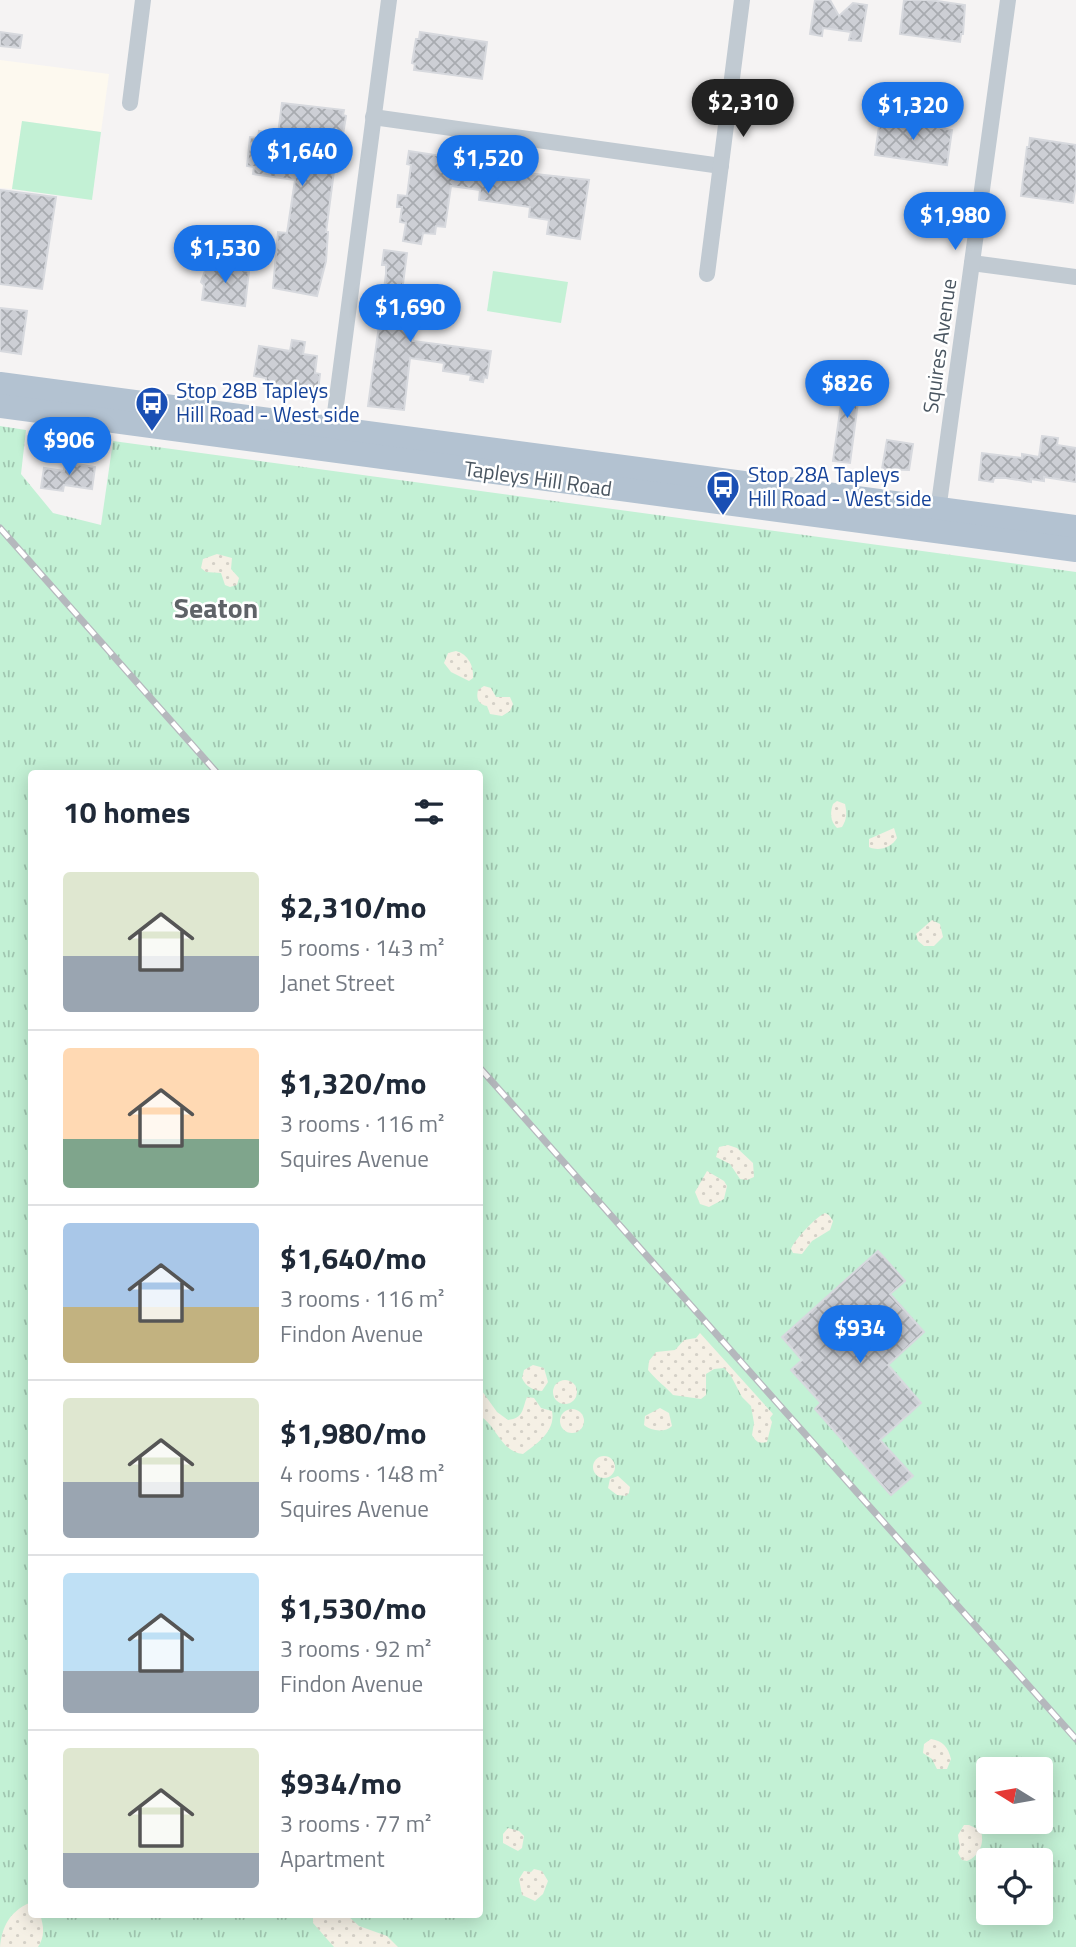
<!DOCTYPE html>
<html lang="en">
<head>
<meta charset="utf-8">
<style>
	:root { --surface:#fff; --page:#f2f2f3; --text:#1f2937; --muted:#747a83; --line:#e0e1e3; --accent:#1a73e8 }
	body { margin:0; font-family:"Titillium Web",sans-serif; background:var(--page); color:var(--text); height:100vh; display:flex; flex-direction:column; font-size:26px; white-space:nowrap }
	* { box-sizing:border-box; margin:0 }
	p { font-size:23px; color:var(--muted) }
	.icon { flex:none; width:38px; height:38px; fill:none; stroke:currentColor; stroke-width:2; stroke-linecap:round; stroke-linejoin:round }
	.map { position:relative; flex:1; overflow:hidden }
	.panel { position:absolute; left:28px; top:770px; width:455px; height:1148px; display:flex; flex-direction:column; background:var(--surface); border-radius:7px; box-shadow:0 4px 18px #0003 }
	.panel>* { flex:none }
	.needle { width:46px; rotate:281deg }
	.controls { position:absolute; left:976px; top:1757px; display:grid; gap:14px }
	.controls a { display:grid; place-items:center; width:77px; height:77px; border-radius:7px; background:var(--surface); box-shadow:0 4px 18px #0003; font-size:35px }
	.price { position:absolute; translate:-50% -60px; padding:0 16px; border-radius:24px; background:var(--accent); color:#fff; font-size:23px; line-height:46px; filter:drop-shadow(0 2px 4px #0008) }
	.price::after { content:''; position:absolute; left:50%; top:42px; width:21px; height:16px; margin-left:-10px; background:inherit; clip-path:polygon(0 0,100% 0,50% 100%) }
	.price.active { background:#222; color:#fff }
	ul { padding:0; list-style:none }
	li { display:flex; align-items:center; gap:21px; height:175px; padding:0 35px }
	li+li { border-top:2px solid var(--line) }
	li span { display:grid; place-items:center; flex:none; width:196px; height:140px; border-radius:7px; color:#555 }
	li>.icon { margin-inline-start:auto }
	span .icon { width:84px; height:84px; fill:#fffc; stroke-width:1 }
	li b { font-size:30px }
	h2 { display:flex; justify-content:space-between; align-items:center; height:84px; padding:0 35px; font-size:30px }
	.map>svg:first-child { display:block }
	.commercial { fill:#fdf9ef }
	.grass { fill:url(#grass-tufts); fill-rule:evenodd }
	.sand { fill:url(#sand-dots) }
	.pitch { fill:#c3f1d5 }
	.building { fill:url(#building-cross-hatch); stroke:#d7d9de; stroke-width:2 }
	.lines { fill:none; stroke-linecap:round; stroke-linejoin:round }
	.minor { stroke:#c1cad2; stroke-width:16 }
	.primary { stroke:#b3c2d1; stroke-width:24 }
	.rail-casing { stroke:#b5b8bd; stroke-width:7 }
	.rail { stroke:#fff; stroke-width:4.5; stroke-dasharray:13; stroke-linecap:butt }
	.labels { text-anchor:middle; stroke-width:5; stroke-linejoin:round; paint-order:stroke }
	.street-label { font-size:21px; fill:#4a5661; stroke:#fff }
	.transit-label { font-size:21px; fill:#164399; stroke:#fff; text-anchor:start }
	.district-label { font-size:28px; font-weight:bold; fill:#5f6368; stroke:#fff }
</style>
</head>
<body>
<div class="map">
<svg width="1076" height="1947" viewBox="0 0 1076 1947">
	<defs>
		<pattern id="grass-tufts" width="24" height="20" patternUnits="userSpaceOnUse" patternTransform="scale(1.75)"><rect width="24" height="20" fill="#c3f1d5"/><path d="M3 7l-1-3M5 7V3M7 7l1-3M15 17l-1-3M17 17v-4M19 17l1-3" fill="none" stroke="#a0c6b0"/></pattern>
		<pattern id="sand-dots" width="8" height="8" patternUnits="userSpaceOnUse" patternTransform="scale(1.75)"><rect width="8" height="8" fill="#f5f0e5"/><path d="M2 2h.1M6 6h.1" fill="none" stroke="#d4d0c7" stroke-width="1.8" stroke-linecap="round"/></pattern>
		<pattern id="building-cross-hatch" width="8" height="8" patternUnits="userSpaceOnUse" patternTransform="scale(1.75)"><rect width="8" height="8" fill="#cdcfd5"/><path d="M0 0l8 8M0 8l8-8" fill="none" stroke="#a8abb0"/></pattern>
	</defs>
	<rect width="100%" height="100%" fill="#f5f3f3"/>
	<!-- commercial -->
	<polygon class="commercial" points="0,60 109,74 101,132 22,121 12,189 0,188"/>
	<!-- grass -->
	<path class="grass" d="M0,426L26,430L21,474L53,513L101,525L113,441L1076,572V1947H0ZM32,774H480V1914H32ZM989,1769H1041V1822H989ZM989,1860H1041V1913H989Z"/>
	<!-- sand -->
	<g class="sand">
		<polygon points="217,554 232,558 231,569 239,578 237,585 230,587 225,585 221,573 206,572 201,568 203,559"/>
		<path d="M456,651C468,654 474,666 473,678L469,681L451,672L444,663L448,653Z"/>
		<path d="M484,686L491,688L496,697H510L513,704L510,711L502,716L490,714L487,706C478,704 476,698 478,690Z"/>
		<path d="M837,801L845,804C847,813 847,819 842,827L837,828C830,821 830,812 833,804Z"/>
		<path d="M894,828L897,838C892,847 879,852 869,847V839Z"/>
		<polygon points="932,920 940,924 943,937 934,946 924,946 918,941 916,934"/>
		<polygon points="728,1145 737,1148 753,1163 754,1177 747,1180 740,1179 730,1164 716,1157 719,1147"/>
		<polygon points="707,1171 724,1181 727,1186 724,1199 709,1207 700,1204 695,1192"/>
		<path d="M825,1213L829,1215L833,1221L830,1230L812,1241L802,1254L793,1253L791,1249C794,1240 816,1217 825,1213Z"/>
		<path d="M700,1333L773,1414L770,1418L772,1422L767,1442C759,1444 756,1442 752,1435L754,1423L751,1406L742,1397L731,1376L724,1368L714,1369L706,1374V1395L701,1399L673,1395C665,1386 656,1380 648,1370L649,1361L656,1352L675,1350L684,1340L696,1338Z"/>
		<path d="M533,1365L544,1368L548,1382L542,1391C534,1391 525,1386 522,1378L524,1370Z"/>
		<circle cx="565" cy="1392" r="12"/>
		<path d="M482,1391L497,1412L508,1420C524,1418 522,1409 527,1397L534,1398L541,1408L552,1411C556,1431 537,1444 523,1454C500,1451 497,1426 480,1416V1392Z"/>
		<path d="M660,1408L669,1413L672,1426C665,1433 651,1431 644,1425L645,1416Z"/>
		<circle cx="572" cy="1421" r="12"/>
		<circle cx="604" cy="1467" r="11"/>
		<polygon points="618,1476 630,1487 629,1493 626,1496 617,1495 608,1488 610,1479"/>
		<path d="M931,1739C943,1741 948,1747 951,1759L947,1769H937L932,1759L923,1753L924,1744Z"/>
		<path d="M964,1825H969L980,1830C986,1841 979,1857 967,1861L962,1860L958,1853L960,1848L958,1835Z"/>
		<polygon points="508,1828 519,1831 524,1836 522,1848 518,1851 503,1843 503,1834"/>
		<polygon points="534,1869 542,1871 548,1881 543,1894 535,1901 522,1895 519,1879 524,1871 531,1872"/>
		<path d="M29,1903L31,1905L32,1914L40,1915C44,1926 45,1937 38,1947H0C2,1926 10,1912 29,1903Z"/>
		<polygon points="313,1915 347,1915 359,1926 387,1936 398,1947 334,1947 313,1923"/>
	</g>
	<!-- pitch -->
	<g class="pitch">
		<polygon points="22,121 101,132 92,200 12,189"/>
		<polygon points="493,271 568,282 561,323 487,311"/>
	</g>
	<!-- building -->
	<g class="building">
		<polygon points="815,0 830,0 839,16 853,3 867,5 861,41 849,40 851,32 823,28 822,36 810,34"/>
		<polygon points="904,0 930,0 965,5 963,34 961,34 960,42 900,34"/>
		<polygon points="0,32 22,35 20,48 0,46"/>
		<polygon points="420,32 487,42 482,79 414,70 415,64 412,63 416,39 419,39"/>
		<polygon points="282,103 344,110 343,115 346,116 337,172 334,171 326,232 328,232 326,261 317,296 273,288 278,232 287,233 295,180 253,174 254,167 247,166 250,137 258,138 259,131 278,134"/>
		<polygon points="885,118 952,130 947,165 875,155 880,119"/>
		<polygon points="1030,138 1076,145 1076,183 1073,203 1021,196 1027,147 1029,147"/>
		<polygon points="409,151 468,160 468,163 480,165 480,168 589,180 580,239 547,234 549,220 529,217 530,207 479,200 480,190 451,186 445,227 436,226 435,234 423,233 421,244 403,241 406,223 400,222 402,207 397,207 398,195 407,196 411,165 407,164"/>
		<polygon points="0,190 56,197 42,289 0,284"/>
		<polygon points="384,250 407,253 401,299 418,301 413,341 491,351 487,378 484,377 483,382 470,380 471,375 443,371 444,363 410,358 404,410 368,406 386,274 386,265 382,265"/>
		<polygon points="232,262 235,269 249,271 245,306 202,300 204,285 201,282 207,265 227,268"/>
		<polygon points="0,308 27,311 21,354 0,351"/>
		<polygon points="292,340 305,342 303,354 317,356 315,373 320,374 318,391 266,383 266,378 254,376 259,346 290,351"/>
		<polygon points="845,376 861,379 850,463 833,461"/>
		<polygon points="1042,436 1058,438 1057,445 1076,448 1076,482 1044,477 1044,481 1031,479 1031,482 1006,478 994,478 993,482 979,480 982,453 1022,458 1022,454 1039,457"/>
		<polygon points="887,440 913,444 909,470 882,469"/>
		<polygon points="65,462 95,467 92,489 64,485 63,491 41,488 44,468 64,471"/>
		<polygon points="878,1251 905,1281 890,1294 924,1332 888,1365 921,1403 880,1440 913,1476 891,1495 815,1409 821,1403 791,1370 802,1360 782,1337"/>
	</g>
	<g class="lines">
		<!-- minor -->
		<g class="minor">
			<polyline points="130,103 143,0"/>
			<polyline points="373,117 721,166"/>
			<polyline points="972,263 1076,277"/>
			<polyline points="707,274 742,0"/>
			<polyline points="333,428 389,0"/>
			<polyline points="937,518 1008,0"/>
		</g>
		<!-- primary -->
		<g class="primary">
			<polyline points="0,384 1076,527"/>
			<polyline points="0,406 1076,550"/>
		</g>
		<defs>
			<g id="rail">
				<polyline points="0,528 218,774"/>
				<polyline points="480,1068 1076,1739"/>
			</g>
		</defs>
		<!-- rail casing -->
		<use href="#rail" class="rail-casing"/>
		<!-- rail -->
		<use href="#rail" class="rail"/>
	</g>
	<!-- icons -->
	<defs>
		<symbol id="bus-pin" viewBox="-11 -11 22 30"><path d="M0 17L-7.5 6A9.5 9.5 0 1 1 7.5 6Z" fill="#1a4fb4" stroke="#fff"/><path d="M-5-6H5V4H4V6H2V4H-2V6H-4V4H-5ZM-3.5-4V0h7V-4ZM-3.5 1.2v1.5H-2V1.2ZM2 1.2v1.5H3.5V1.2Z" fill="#fff"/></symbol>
	</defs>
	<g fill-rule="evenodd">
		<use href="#bus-pin" x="133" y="384" width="38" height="52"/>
		<use href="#bus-pin" x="704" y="468" width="38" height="52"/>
	</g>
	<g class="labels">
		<!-- street labels -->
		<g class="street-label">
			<text transform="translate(940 346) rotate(-82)" y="7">Squires Avenue</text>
			<text transform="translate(538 479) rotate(8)" y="7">Tapleys Hill Road</text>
		</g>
		<!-- transit labels -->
		<g class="transit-label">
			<text x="176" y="398">Stop 28B Tapleys<tspan x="176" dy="24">Hill Road - West side</tspan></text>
			<text x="748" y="482">Stop 28A Tapleys<tspan x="748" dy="24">Hill Road - West side</tspan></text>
		</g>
		<!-- district labels -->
		<g class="district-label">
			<text x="216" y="618">Seaton</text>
		</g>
	</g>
</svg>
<div class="controls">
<a><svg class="needle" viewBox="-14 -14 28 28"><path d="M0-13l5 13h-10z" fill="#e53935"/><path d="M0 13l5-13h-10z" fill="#747a83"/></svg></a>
<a><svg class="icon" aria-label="locate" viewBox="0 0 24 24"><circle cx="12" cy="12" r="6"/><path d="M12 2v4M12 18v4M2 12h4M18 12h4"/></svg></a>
</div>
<b class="price active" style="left:743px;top:139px">$2,310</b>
<b class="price" style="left:913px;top:142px">$1,320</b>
<b class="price" style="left:302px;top:188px">$1,640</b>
<b class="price" style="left:488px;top:195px">$1,520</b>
<b class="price" style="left:955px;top:252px">$1,980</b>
<b class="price" style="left:225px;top:285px">$1,530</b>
<b class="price" style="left:410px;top:344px">$1,690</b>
<b class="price" style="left:847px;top:420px">$826</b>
<b class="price" style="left:69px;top:477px">$906</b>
<b class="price" style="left:860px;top:1365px">$934</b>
<section class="panel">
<h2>10 homes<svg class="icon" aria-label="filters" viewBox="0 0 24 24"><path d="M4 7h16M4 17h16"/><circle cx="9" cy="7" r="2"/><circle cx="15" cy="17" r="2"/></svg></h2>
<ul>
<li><span style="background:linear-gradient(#dfe7d0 60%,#9aa5b1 0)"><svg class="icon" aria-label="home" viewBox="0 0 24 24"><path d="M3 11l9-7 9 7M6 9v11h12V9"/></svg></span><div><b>$2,310/mo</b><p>5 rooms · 143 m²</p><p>Janet Street</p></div></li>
<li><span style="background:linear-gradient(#ffd9b3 65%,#7fa58c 0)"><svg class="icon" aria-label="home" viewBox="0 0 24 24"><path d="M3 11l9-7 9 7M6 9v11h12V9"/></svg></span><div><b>$1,320/mo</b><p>3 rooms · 116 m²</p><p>Squires Avenue</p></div></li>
<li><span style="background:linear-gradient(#a9c7e8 60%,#c2b280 0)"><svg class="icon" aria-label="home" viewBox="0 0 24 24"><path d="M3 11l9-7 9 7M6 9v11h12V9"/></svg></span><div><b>$1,640/mo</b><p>3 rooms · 116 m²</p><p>Findon Avenue</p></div></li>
<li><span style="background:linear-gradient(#dfe7d0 60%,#9aa5b1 0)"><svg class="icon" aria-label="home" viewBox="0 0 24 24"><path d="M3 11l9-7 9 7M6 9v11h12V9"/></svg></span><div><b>$1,980/mo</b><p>4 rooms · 148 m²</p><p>Squires Avenue</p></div></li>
<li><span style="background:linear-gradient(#bfe0f5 70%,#9aa5b1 0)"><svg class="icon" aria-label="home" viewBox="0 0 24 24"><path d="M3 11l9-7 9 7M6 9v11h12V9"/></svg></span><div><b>$1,530/mo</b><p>3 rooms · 92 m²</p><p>Findon Avenue</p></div></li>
<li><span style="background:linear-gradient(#dfe7d0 75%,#9aa5b1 0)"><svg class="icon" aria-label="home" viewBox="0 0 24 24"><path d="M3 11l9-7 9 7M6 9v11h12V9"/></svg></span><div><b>$934/mo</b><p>3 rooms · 77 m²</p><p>Apartment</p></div></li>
</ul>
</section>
</div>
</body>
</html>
